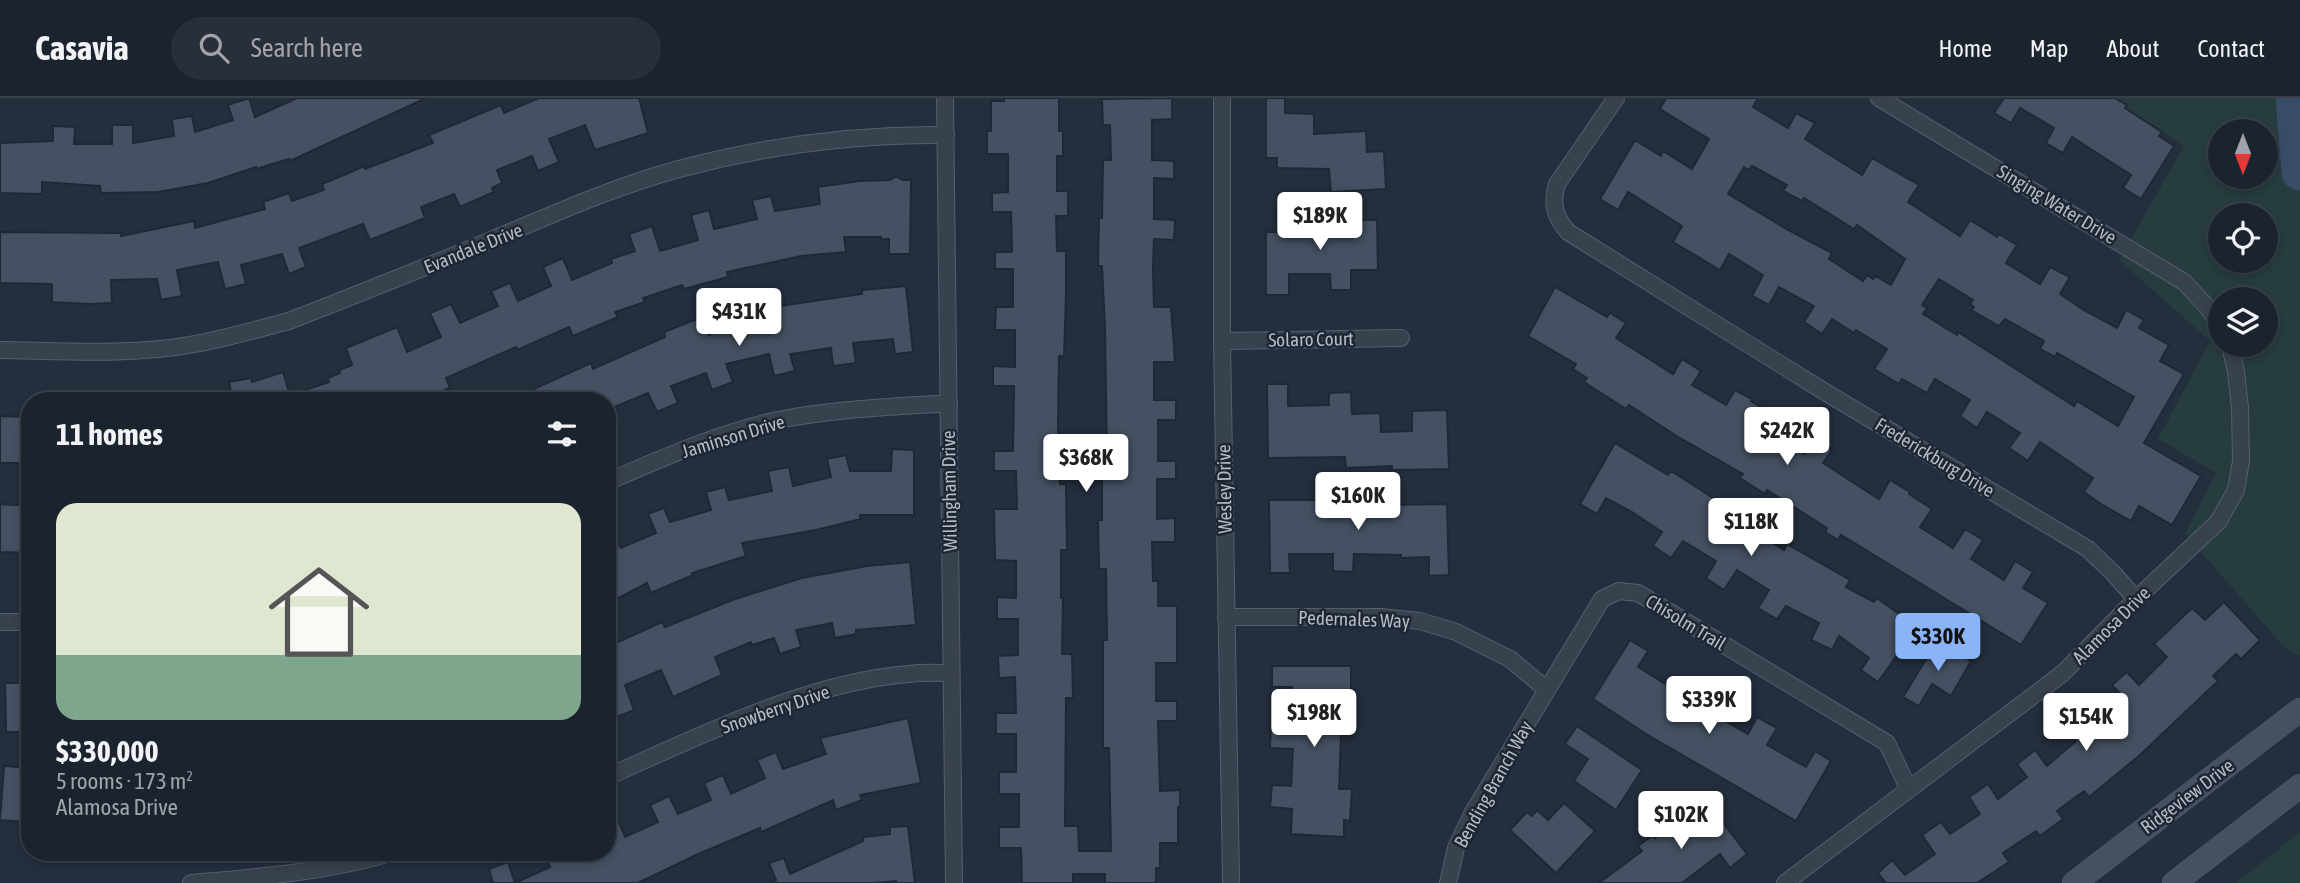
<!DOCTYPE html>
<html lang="en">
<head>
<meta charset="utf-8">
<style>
	:root { --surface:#1b232e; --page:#282f3a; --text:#f1f3f6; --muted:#a0a4aa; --line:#39404a; --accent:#8ab4f8 }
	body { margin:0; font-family:"Asap Condensed",sans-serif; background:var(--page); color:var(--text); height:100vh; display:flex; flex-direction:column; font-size:26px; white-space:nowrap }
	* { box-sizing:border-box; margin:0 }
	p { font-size:23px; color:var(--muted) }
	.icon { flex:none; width:38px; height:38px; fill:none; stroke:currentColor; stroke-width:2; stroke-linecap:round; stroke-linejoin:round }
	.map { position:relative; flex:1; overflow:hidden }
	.side { position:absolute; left:21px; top:294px; width:595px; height:469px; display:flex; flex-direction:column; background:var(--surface); border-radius:28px; box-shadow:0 4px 10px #0003,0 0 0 2px var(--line) }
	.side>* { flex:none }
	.needle { width:46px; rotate:180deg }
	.fabs { position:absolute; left:2208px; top:21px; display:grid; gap:14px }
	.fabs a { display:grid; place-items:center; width:70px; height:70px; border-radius:50%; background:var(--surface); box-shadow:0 4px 10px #0003,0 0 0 2px var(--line); font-size:35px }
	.price { position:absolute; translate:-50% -60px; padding:0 16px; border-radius:7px; background:#fff; color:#222; font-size:23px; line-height:46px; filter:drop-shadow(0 2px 4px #0008) }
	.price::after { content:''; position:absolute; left:50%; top:42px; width:21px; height:16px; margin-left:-10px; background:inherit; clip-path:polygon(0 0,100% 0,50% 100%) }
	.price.active { background:var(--accent); color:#111 }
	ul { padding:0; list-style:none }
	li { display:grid; align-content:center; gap:14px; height:371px; padding:0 35px }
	li span { display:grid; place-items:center; height:217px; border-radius:21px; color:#555 }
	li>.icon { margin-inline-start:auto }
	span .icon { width:126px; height:126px; fill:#fffc; stroke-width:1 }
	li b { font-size:30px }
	h2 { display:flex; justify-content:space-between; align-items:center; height:84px; padding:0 35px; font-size:30px }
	header { display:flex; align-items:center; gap:42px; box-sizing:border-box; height:98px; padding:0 35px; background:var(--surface); border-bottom:2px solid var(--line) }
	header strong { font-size:33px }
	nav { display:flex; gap:38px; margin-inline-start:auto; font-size:24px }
	.search { width:490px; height:63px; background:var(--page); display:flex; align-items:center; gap:18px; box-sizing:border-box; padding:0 24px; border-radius:38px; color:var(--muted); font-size:26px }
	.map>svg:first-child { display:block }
	.green { fill:#263c3f; fill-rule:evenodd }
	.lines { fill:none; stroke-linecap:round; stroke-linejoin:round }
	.river { stroke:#394c67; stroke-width:37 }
	.building { fill:#455162; stroke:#1f2835; stroke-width:2; fill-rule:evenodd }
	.minor-casing { stroke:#565f6c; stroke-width:18 }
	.secondary-casing { stroke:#565f6c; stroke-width:24 }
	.minor { stroke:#38414e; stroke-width:16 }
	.secondary { stroke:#465061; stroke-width:23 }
	.labels { text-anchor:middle; stroke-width:5; stroke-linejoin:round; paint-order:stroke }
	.street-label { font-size:19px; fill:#b4bcc9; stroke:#1d2633 }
</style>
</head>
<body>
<header>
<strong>Casavia</strong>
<div class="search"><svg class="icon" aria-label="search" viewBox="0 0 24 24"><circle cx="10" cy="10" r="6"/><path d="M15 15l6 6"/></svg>Search here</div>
<nav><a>Home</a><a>Map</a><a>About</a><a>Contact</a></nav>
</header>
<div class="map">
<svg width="2300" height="785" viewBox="0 0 2300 785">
	<rect width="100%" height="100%" fill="#242f3e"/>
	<!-- green -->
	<g class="green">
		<path d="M2110,0H2300V557L2285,550L2185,436L2216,375L2158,341L2210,243L2119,162L2184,48ZM2221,33H2266V79H2221ZM2221,117H2266V163H2221ZM2221,201H2266V247H2221Z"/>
		<polygon points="2300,734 2300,785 2236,785"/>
	</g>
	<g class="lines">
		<!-- river -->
		<polyline class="river" points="2294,0 2300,74"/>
	</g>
	<!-- building -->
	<g class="building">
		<polygon points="249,0 255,19 297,0 426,0 290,63 289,61 256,71 256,69 208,85 158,94 101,95 100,88 42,84 42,96 0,95 0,45 53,43 53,28 75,29 74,46 112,46 112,27 133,27 133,45 174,38 172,21 192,18 195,34 233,22 228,7"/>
		<polygon points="539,0 639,0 648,35 595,52 585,27 549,41 559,64 538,73 532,58 497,72 502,85 492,90 494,94 460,109 454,96 421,109 425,120 370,142 363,126 299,150 306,169 289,176 282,156 241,167 246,186 225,191 218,164 177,172 182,198 161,202 157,181 111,182 112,205 89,206 52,204 52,186 0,185 0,134 121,135 121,138 194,123 195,130 265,111 263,104 289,95 292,103 324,92 322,86 351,74 364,68 365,71 433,45 429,37 446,30 501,7 504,15"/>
		<polygon points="1004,0 1059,0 1059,33 1063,33 1063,58 1057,58 1057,93 1068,93 1068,118 1056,118 1057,153 1066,153 1066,198 1064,258 1059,258 1058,326 1060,386 1066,386 1067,452 1061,452 1061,500 1063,500 1062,556 1072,556 1073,600 1066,600 1065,728 1078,728 1079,753 1111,753 1109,650 1103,650 1103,542 1107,542 1106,471 1099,471 1098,422 1102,422 1102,363 1107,363 1105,229 1102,168 1098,168 1099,120 1102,120 1103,62 1111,62 1110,27 1103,27 1102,1 1172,0 1172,21 1152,22 1152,62 1174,63 1174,81 1154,80 1154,121 1175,122 1174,142 1154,141 1153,170 1154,209 1171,209 1175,264 1154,264 1154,302 1176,302 1176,322 1158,322 1158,363 1176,363 1176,381 1157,381 1157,421 1175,420 1175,444 1152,444 1153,483 1158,483 1158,508 1177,508 1177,565 1156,565 1156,603 1177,603 1177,623 1158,623 1160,693 1180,692 1180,709 1178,709 1178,745 1160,745 1160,770 1156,770 1156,785 1105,785 1105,776 1073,776 1073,785 1022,785 1021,750 999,750 999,729 1019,729 1019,696 999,696 999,674 1016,674 1016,636 996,636 996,615 1016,615 1015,579 999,580 998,558 1018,557 1018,521 997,521 997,499 1016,500 1016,463 995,462 994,411 1017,411 1016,373 994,373 994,353 1013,353 1014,288 993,288 993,268 1015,269 1015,232 995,232 996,209 1013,209 1013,171 995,171 995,154 1012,154 1011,114 992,114 992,95 1008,94 1008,56 987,56 987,33 991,33 991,3 1004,3"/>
		<polygon points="1266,0 1285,0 1285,15 1314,16 1314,36 1366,33 1367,54 1384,53 1386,91 1331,94 1329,71 1277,70 1277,60 1266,60"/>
		<path d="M1666,0H1758L1753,9L1788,30L1796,15L1815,25L1805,41L1862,77L1872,60L1919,87L1908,104L1960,138L1970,122L1997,139L1999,136L2017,147L2006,165L2040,186L2050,169L2070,179L2060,196L2082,211L2117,230L2126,212L2144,222L2139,230L2169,247L2160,263L2184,276L2144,345L2201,378L2172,427L2139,408L2131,423L2101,406L2084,394L2093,380L2040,344L2028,363L2009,350L2020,335L1987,314L1977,330L1960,318L1970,302L1935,281L1927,295L1902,281L1899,286L1874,271L1887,251L1856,232L1854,235L1832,221L1822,236L1804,224L1814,208L1779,189L1769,207L1752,198L1763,177L1729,156L1720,172L1673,144L1682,128L1628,94L1618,112L1600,101L1635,42L1661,58L1663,53L1692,71L1709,41L1660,11ZM1752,68L1787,87L1783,93L1802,103L1804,100L1854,131L1857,127L1905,161L1891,187L1875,178L1873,181L1867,177L1863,183L1829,161L1832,155L1788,132L1728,96L1744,69L1749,72ZM1939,181L1973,202L1970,206L1974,209L1971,212L1999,228L2005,221L2044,243L2040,251L2055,259L2057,255L2134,299L2118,328L2077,303L2074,308L1958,234L1957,237L1923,216L1927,210L1922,207Z"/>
		<polygon points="2004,0 2115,0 2127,7 2125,10 2162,34 2159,38 2174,48 2141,101 2123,90 2131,77 2072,39 2063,55 2046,45 2054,30 2020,10 2011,25 1994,15"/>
		<polygon points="897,78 902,82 911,82 910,156 889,156 889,141 881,141 881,139 844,139 846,154 801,158 727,174 728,179 684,191 682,187 643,200 645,204 615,214 618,219 573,238 569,229 517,252 516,249 446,280 450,290 419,303 233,303 229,284 251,280 252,284 283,274 290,297 329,284 328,280 340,275 339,272 352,267 346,250 397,229 407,254 441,239 430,215 451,206 460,225 498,208 491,193 510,185 518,203 551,188 543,169 563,160 572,182 612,165 611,161 635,153 629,136 652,128 660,153 698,142 691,117 709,112 714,131 757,121 752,102 771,98 775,113 820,106 818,89 859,83 890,82"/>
		<polygon points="1282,122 1377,122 1378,172 1351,172 1351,192 1331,192 1330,176 1289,176 1289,197 1266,197 1266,134 1282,134"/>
		<polygon points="906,188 913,254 895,256 893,241 853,245 856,265 833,268 831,250 790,256 795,273 774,278 769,256 726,266 733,284 712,292 706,275 671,288 678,305 657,314 648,295 607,312 607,303 507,303 591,265 593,271 665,239 664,234 702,219 709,237 737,226 734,214 778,203 779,208 862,196 862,192"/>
		<polygon points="1555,189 1607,219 1610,215 1626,225 1616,240 1673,276 1682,261 1701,273 1692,287 1726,307 1735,292 1752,301 1751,303 1781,322 1772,336 1804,356 1814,341 1832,352 1823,365 1879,401 1890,382 1910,394 1909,396 1932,411 1920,429 1953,450 1965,431 1983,442 1971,461 2004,482 2015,463 2033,474 2023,490 2048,505 2021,547 1841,437 1838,442 1825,434 1827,430 1767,392 1765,396 1740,380 1743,376 1675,337 1629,307 1626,311 1584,284 1587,280 1573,271 1576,266 1528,238"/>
		<polygon points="1267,286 1288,286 1288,308 1329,307 1329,295 1351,294 1352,316 1380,315 1381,334 1412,333 1412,313 1447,312 1449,371 1392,372 1392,368 1346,370 1345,359 1268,360"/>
		<polygon points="0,318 30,319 30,365 0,365"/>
		<polygon points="1615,345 1668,377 1671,373 1748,422 1745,427 1784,452 1787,446 1850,482 1846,489 1874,504 1877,500 1917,529 1878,584 1861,572 1869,560 1839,538 1832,552 1811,542 1819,525 1786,508 1777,521 1758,510 1769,492 1737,472 1724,492 1706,480 1716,463 1683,443 1671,460 1653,448 1662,434 1632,414 1606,400 1597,416 1580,406"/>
		<polygon points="892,351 914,352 914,417 860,417 861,421 816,432 742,445 746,458 692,475 693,477 651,495 647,485 607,506 607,424 621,450 656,435 648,416 664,410 670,424 711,412 706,394 725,389 729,402 772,393 768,373 789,369 793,388 831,379 827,361 846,357 850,373 891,373"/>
		<polygon points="1361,399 1381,400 1381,407 1447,406 1449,477 1429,478 1429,459 1401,460 1401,457 1354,456 1353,474 1333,473 1333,456 1289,456 1290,475 1270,475 1269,402 1317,402 1317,406 1361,407"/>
		<polygon points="0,406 30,408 30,455 0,454"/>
		<polygon points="910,464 916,527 856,532 856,536 835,540 832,525 796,532 801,549 780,556 774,540 752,547 751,544 715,559 722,577 673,599 661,572 625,587 634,612 617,619 607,594 607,549 662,524 665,529 735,501 802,480 867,468"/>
		<polygon points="2224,504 2260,542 2241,561 2236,556 2213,578 2218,583 2140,657 2089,699 2084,693 2057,713 2063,721 2040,738 2036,733 2003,755 2009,764 1977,785 1886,785 1878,775 1892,762 1905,777 1935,756 1922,737 1941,724 1950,736 1980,716 1969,699 1988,686 1998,701 2027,679 2017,666 2035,652 2047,668 2076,643 2065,630 2081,616 2094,630 2125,601 2112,587 2127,574 2139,587 2167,559 2154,546 2192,510 2205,522"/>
		<polygon points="1630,542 1648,553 1638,569 1670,589 1697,605 1706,590 1724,601 1715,617 1748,636 1757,619 1777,630 1767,647 1806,669 1815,653 1831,663 1796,723 1646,636 1593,601"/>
		<polygon points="1937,543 1971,563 1951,598 1932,586 1919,608 1903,599"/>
		<polygon points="1272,568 1351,568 1351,612 1342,612 1339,691 1352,691 1350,723 1344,722 1344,739 1291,736 1292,711 1270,709 1272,687 1291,688 1293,651 1270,650 1271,628 1292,629 1292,589 1272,589"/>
		<polygon points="5,585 30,585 30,634 6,634"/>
		<polygon points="908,620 921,685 860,697 862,702 836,712 833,702 761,734 760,730 696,757 638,785 515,785 550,769 543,754 568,754 571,761 585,754 607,754 607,696 625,739 658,724 650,707 669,698 678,716 711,702 704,685 723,677 731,696 765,680 757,662 776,654 783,671 826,656 820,640"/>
		<polygon points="1577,628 1642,672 1616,712 1574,683 1588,661 1565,646"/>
		<polygon points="4,668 30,670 30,724 0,722"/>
		<polygon points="1564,705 1595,733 1556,775 1510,732 1527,714 1532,718 1537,712 1548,722"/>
		<polygon points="1711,709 1747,756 1730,770 1720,756 1682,785 1599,785 1642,753 1638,748 1653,737 1655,740 1691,712 1697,719"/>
		<polygon points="908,728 915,785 897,785 896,783 874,785 769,785 776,782 769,765 784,760 790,776 863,743 863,739 890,736 890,729"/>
		<polygon points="508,764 515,785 493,785 489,771"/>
	</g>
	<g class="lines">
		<defs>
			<g id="minor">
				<polyline points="945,0 954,785"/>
				<polyline points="1222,0 1222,243 1231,782"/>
				<path d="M1616,0L1557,86C1551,106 1555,119 1568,134L1825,294L2088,451L2113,475L2136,501"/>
				<polyline points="1879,0 2184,184 2209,211 2221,229"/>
				<polyline points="1222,243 1401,240"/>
				<path d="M0,252C64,253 131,258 195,246C227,240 258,231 289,223C358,196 427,169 496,140C556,115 616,88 679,71C765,48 857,36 946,37"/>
				<path d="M607,384C662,360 719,335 778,322C834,311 892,309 949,305"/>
				<polyline points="1226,519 1381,519 1420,523 1456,534 1510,561 1546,591"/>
				<polyline points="0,524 30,524"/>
				<path d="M607,679C700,638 807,584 909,576C923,574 937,575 951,575"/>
				<path d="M191,785C259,779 328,774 394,754"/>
				<polyline points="1448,785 1456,750 1472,716 1602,501 1619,493 1638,495 1887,645 1908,690"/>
				<polyline points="1785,785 2063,575 2136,501 2218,424 2236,392 2241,363 2240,310 2236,274 2230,247"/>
			</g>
			<g id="secondary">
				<polyline points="2074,785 2300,612"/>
				<polyline points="2174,785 2300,688"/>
			</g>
		</defs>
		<!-- minor casing -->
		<use href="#minor" class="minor-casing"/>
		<!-- secondary casing -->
		<use href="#secondary" class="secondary-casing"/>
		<!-- minor -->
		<use href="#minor" class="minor"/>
		<!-- secondary -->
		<use href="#secondary" class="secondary"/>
	</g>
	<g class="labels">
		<!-- street labels -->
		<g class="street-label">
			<text transform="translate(2057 106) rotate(31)" y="7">Singing Water Drive</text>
			<text transform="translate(473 150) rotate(-22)" y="7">Evandale Drive</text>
			<text transform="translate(1311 241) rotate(-1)" y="7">Solaro Court</text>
			<text transform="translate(733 338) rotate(-17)" y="7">Jaminson Drive</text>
			<text transform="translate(1935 359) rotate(31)" y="7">Frederickburg Drive</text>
			<text transform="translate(1224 391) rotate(-91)" y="7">Wesley Drive</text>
			<text transform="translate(949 393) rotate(-91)" y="7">Willingham Drive</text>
			<text transform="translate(1354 521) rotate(2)" y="7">Pedernales Way</text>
			<text transform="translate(1686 524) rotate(31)" y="7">Chisolm Trail</text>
			<text transform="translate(2111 527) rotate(-45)" y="7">Alamosa Drive</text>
			<text transform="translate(775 611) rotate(-19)" y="7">Snowberry Drive</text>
			<text transform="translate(1493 686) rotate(-61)" y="7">Bending Branch Way</text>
			<text transform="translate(2187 698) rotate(-37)" y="7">Ridgeview Drive</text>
		</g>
	</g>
</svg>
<div class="fabs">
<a><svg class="needle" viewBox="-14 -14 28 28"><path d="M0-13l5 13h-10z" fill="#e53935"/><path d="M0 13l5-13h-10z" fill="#a0a4aa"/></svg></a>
<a><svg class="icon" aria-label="locate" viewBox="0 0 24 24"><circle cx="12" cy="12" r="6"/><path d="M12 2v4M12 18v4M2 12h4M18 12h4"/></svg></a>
<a><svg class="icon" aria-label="layers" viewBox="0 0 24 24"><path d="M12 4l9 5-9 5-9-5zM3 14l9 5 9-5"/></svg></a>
</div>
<b class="price" style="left:1320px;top:154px">$189K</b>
<b class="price" style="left:739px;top:250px">$431K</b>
<b class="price" style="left:1787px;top:369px">$242K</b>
<b class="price" style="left:1086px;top:396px">$368K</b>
<b class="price" style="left:1358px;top:434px">$160K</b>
<b class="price" style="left:1751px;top:460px">$118K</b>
<b class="price active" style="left:1938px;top:575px">$330K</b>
<b class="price" style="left:1709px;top:638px">$339K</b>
<b class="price" style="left:1314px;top:651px">$198K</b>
<b class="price" style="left:2086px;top:655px">$154K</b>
<b class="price" style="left:1681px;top:753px">$102K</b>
<section class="side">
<h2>11 homes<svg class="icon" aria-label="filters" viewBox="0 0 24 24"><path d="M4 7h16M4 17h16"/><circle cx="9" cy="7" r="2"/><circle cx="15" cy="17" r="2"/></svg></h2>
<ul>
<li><span style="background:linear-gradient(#dfe7d0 70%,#7fa58c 0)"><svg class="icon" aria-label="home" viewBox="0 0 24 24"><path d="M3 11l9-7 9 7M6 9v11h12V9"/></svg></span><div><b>$330,000</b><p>5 rooms · 173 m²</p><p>Alamosa Drive</p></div></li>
</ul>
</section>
</div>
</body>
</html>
